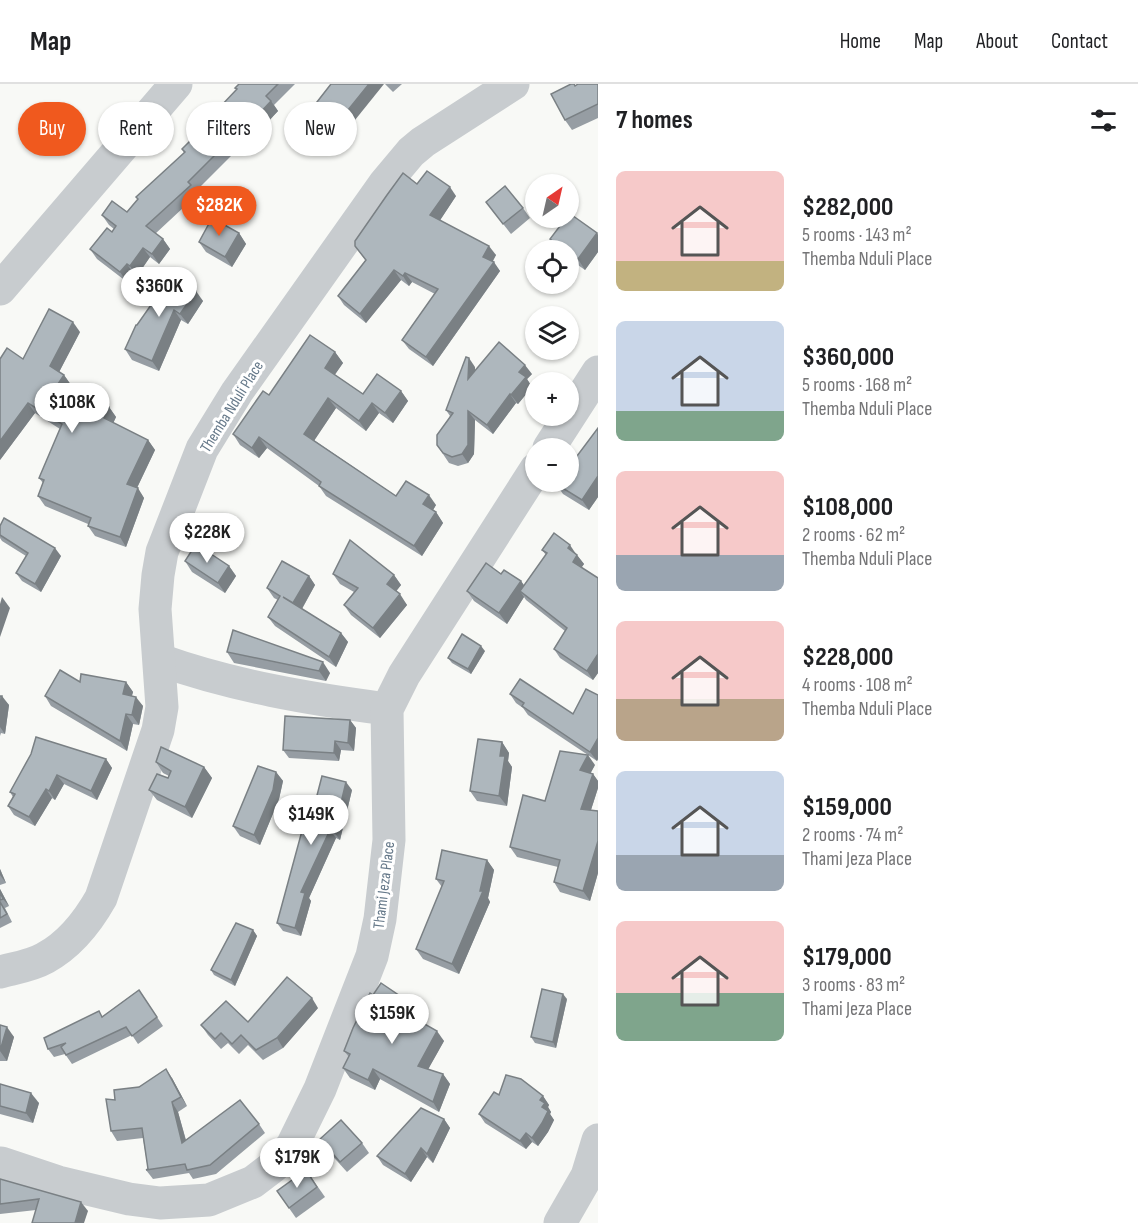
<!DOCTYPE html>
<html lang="en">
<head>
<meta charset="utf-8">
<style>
	:root { --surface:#fff; --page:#f6f6f6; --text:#202124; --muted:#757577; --line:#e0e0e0; --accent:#f0591e }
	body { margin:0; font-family:"Sofia Sans Condensed",sans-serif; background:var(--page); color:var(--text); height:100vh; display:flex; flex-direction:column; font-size:22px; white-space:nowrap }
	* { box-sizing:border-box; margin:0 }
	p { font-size:20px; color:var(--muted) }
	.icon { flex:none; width:33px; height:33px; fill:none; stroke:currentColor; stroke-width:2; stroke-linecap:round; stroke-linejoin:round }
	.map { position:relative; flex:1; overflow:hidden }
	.side { display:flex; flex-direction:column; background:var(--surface); width:540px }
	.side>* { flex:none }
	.hud { position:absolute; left:18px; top:18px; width:489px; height:54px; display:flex; gap:12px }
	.needle { width:39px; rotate:34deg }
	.controls { position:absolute; left:525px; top:90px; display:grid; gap:12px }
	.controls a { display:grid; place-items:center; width:54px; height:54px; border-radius:50%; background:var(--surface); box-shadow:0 2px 4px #0004; font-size:30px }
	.price { position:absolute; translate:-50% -51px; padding:0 14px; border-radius:21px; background:#fff; color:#222; font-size:20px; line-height:39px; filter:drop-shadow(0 2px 3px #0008) }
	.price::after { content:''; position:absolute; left:50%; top:36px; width:18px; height:14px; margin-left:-9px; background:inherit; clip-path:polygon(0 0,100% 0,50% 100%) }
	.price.active { background:var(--accent); color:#fff }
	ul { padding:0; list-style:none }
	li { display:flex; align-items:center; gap:18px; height:150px; padding:0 18px }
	li span { display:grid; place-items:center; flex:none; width:168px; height:120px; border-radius:9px; color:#555 }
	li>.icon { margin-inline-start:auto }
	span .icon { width:72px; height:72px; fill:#fffc; stroke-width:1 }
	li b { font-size:26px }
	h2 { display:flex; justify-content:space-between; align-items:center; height:72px; padding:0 18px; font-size:26px }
	.pill { padding:0 21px; border-radius:27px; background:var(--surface); box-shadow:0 2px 4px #0004; font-size:21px; line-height:54px }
	.pill.active { background:var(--accent); color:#fff }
	header { display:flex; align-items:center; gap:36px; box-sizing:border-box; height:84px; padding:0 30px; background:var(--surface); border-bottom:2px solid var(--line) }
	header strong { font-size:28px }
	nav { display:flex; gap:33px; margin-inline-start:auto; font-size:21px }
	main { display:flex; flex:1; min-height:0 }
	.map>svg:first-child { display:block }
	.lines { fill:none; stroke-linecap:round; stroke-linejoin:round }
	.minor { stroke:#c8cccf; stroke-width:33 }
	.wall { fill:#969da3 }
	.shaded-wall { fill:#7a8084 }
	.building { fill:#aeb7bd; stroke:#7a8084; stroke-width:1.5 }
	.labels { text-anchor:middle; stroke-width:6; stroke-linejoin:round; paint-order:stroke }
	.street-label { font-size:16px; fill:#657889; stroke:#fff }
</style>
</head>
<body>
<header>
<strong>Map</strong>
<nav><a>Home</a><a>Map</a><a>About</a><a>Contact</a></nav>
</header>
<main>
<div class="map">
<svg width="598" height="1139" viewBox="0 0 598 1139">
	<rect width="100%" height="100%" fill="#f8f9f6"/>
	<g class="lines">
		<!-- minor -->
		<g class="minor">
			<polyline points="0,205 176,0"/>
			<polyline points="549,364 598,288"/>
			<path d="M160,576C233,602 310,615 387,625"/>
			<path d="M0,888C15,884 31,882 45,874C69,861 88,837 101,814L158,646L162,623L155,525L158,491L162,468L202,365L237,308L385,99L411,68L423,58L513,0"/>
			<polyline points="1,1079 58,1098 129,1115 160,1119 209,1116 253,1098 274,1082 292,1062 320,1005 372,872 380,835 389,756 387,625 404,591 536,385"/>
			<polyline points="560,1139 587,1092 598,1056"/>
		</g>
	</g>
	<!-- wall -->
	<g class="wall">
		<polygon points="239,0 295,0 274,21 278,27 252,55 250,53 196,107 198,110 155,150 163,155 170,165 159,180 150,173 137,192 133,189 127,198 97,175 90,165 112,148 114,145 109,141 102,131 127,128 184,69 182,65 221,25 236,6"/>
		<polygon points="331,0 351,41 342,34 338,40 323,28 317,18"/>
		<polygon points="385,0 402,0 393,8"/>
		<polygon points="598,0 598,34 572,46 565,36 576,2"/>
		<polygon points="417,100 456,112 440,136 496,171 492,177 500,187 433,282 409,265 402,256 435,210 412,198 409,202 401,196 366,239 344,221 338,212 366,177 355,162"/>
		<polygon points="486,118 523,124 530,134 511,150"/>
		<polygon points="239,149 246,160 232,183 206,168 199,158"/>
		<polygon points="597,149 598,151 598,168 585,186 568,174 568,166 559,166 550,155"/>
		<polygon points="172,191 203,217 188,240 181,236 159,287 132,276 125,265 137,241"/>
		<polygon points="80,248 59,288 64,291 71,301 69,305 109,323 116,333 113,339 148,356 155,366 137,404 144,414 126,463 95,452 88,442 88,440 45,422 38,412 43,399 39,394 60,345 35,329 0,376 23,275"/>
		<polygon points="335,268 343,279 334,291 363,310 401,307 408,317 393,339 379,329 366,347 336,324 314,356 396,412 436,421 433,426 436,428 443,439 422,472 326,412 319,402 267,364 259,374 240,361 233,350 269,311"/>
		<polygon points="475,283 475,287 532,290 527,295 532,303 518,320 516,319 493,350 475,336 474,370 468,379 458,382 449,379 437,361 450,332 446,326"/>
		<polygon points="598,344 598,413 589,426 563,410 556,400"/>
		<polygon points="0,442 61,472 41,508 22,497 16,489 26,472 2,457 0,454"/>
		<polygon points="542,466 576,470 584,480 581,484 598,494 598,589 593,596 560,574 554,565 565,547 526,516 524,513 507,540 474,517 467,507 521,497 524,501 546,471"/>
		<polygon points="185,477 229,482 236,492 225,509 192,488"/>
		<polygon points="333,490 394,491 401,501 396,507 407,521 380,554 351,531 344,521 354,508 340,500"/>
		<polygon points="309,492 315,501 302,525 341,549 348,558 336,583 275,542 268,533 278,516 274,514 267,504"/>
		<polygon points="485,567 471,590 452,579 448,574"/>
		<polygon points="227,568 330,589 326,597 234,579"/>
		<polygon points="80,598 126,598 133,608 132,612 143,622 139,641 133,640 127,667 51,622 45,612"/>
		<polygon points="510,610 573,630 598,611 598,675 597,677 528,631 523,624 516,619"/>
		<polygon points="0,612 9,621 5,650 1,649 0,652"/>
		<polygon points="350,636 356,644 354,667 341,666 339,677 289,674 283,666"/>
		<polygon points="502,658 509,669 508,677 512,683 507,722 477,717 470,707"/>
		<polygon points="106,675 112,684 97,716 64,700 55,716 52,714 35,742 14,731 8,722 13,713 10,708"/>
		<polygon points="156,678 204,683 212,694 192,734 157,716 149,706 168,694 169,692 163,689"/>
		<polygon points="595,681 590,689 593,690 598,697 598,704 591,726 598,727 598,789 590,817 560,808 554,798 558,783 517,773 510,763 545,717"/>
		<polygon points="276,688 283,697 279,715 260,761 240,752 233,742"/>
		<polygon points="352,706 340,756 336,754 309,814 311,817 301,852 283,847 277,839 314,723"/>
		<polygon points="487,776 494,786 488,814 490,818 459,890 423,875 416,865 442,803 436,795"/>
		<polygon points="0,785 6,799 0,801"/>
		<polygon points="0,805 9,822 5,824 12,838 0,844"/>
		<polygon points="253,846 257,852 235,902 214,891 211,886"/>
		<polygon points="139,906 163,942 138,960 132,951 72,980 65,970 54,973 48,965 103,932"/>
		<polygon points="373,911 407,921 403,927 444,957 428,985 443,990 450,1000 439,1028 380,995 375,1006 350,994 343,984 349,973 344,967"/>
		<polygon points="567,915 556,964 535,959 531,953"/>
		<polygon points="318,924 283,964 263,976 248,961 239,970 228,959 221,965 208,951 201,941 248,938"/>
		<polygon points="0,941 14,953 7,977 0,977"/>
		<polygon points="172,994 187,1022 178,1028 186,1056 259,1040 265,1049 216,1090 193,1095 189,1089 153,1095 146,1086 148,1085 143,1054 117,1057 111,1047 115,1016 139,1003"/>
		<polygon points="0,1000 39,1019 33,1039 0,1030"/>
		<polygon points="499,1011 543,1012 549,1021 548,1023 551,1028 550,1030 554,1036 548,1048 538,1062 532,1058 526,1065 485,1039 479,1030"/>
		<polygon points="444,1035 450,1044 433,1079 427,1073 411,1098 383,1081 377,1072"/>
		<polygon points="320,1055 362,1059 369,1069 347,1088 327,1066"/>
		<polygon points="306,1086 325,1113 296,1134 277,1107"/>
		<polygon points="0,1095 88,1127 36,1126 0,1130"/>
	</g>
	<!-- shaded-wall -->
	<g class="shaded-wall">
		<polygon points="369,0 384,0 351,41 344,31"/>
		<polygon points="271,17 278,27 252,55 245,45"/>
		<polygon points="336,24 342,34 338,40 331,30"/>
		<polygon points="450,103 456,112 437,141 430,131"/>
		<polygon points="239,149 246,160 232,183 225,173"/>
		<polygon points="597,149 598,151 598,168 585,186 578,175"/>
		<polygon points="163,155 170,165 159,180 152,170"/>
		<polygon points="489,162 496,171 490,183 483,173"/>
		<polygon points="143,164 150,173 137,192 130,182"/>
		<polygon points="494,178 500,187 433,282 426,273"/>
		<polygon points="127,180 133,189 127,198 120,188"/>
		<polygon points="394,186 401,196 366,239 360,230"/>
		<polygon points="405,189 412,198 409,202 403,192"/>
		<polygon points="196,207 203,217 188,240 180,230"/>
		<polygon points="174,226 181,236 159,287 152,277"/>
		<polygon points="73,238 80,248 57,292 50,282"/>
		<polygon points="335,268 343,279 332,295 325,284"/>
		<polygon points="469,274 475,283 475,304 468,295"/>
		<polygon points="525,281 532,290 527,295 532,303 518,320 511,311 519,288"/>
		<polygon points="64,291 71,301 65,310 58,300"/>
		<polygon points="401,307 408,317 393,339 385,329"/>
		<polygon points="510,310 516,319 493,350 487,341"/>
		<polygon points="328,314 336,324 312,360 304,350"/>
		<polygon points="28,319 35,329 0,376 0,357"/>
		<polygon points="372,319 379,329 366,347 359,337"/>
		<polygon points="109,323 116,333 111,344 104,334"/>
		<polygon points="468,327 475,336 474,370 468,379 462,370"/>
		<polygon points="259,353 267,364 259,374 252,364"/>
		<polygon points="148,356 155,366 134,410 127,400"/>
		<polygon points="598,392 598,413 589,426 582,416"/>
		<polygon points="138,404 144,414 126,463 120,453"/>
		<polygon points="429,411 436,421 430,431 423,420"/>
		<polygon points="436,428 443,439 422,472 414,462"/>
		<polygon points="570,461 576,470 574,473 568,464"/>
		<polygon points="55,464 61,472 41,508 35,500"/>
		<polygon points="577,471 584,480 579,487 573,478"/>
		<polygon points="229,482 236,492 225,509 218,499"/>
		<polygon points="394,491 401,501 394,510 387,500"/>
		<polygon points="309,492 315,501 300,528 293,519"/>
		<polygon points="521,497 528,508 520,507 524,513 507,540 499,529"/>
		<polygon points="400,510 407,521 380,554 373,544"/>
		<polygon points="2,513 10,524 0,553 0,520"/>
		<polygon points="341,549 348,558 336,583 329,573"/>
		<polygon points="481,562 485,567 471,590 468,585"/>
		<polygon points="598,570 598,589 593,596 587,587"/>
		<polygon points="323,578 330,589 326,597 319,587"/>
		<polygon points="126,598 133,608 129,620 123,610"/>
		<polygon points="2,612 9,621 5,650 0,643 0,628"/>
		<polygon points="136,613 143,622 139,641 132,631"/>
		<polygon points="126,630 133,640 127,667 120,657"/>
		<polygon points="350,636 356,644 354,667 348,659"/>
		<polygon points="598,654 598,675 597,677 590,668"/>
		<polygon points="335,657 341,666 339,677 334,669"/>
		<polygon points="502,658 509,669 508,677 512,683 507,722 499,712 500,672"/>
		<polygon points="588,671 595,681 587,696 580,686"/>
		<polygon points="106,675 112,684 97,716 91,707"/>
		<polygon points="204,683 212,694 192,734 185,723"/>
		<polygon points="276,688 283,697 279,715 260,761 254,751"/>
		<polygon points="593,690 598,697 598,704 588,735 581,725"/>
		<polygon points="57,691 64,700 55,716 49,707"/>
		<polygon points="346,698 352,706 340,756 334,748"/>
		<polygon points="46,705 52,714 35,742 29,733"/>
		<polygon points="330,746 336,754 309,814 311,817 301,852 295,844 301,808"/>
		<polygon points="598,757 598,789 590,817 583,807"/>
		<polygon points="487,776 494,786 488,814 490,818 459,890 452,880 480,807"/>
		<polygon points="0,785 6,799 0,791"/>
		<polygon points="0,805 9,822 3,815 0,808"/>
		<polygon points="253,846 257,852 235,902 231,896"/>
		<polygon points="563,910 567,915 556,964 553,958"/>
		<polygon points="400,912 407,921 400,932 393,922"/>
		<polygon points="312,914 318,924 283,964 277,954"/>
		<polygon points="7,943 14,953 7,977 0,967"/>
		<polygon points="437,947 444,957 425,991 418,982"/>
		<polygon points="166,985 172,994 187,1022 181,1013"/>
		<polygon points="373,985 380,995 375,1006 368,996"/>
		<polygon points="443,990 450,1000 439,1028 433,1018"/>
		<polygon points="31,1009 39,1019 33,1039 26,1029"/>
		<polygon points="543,1012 549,1021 548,1023 551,1028 550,1030 554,1036 548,1048 538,1062 532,1054 542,1023 540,1016"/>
		<polygon points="172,1018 178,1028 189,1068 182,1059"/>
		<polygon points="444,1035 450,1044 433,1079 427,1070"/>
		<polygon points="526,1049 532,1058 526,1065 520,1057"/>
		<polygon points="421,1064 427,1073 411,1098 405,1090"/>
		<polygon points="81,1118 88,1127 84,1139 75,1139"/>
	</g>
	<!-- building -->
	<g class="building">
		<polygon points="239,0 278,0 266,12 271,17 245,45 243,43 188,98 191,101 146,142 163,155 152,170 143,164 130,182 127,180 120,188 90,165 107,144 112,148 116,142 102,131 112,117 127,128 138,115 136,113 185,68 182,65 222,25 220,23 237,5 235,4"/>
		<polygon points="331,0 369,0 344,31 336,24 331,30 317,18"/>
		<polygon points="571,0 574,0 575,2 578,0 598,0 598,20 565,36 551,10"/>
		<polygon points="427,87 450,103 430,131 489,162 483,173 494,178 426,273 402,256 438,205 405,189 403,192 394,186 360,230 338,212 366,176 355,162 355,157 387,111 403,89 417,100"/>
		<polygon points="505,102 523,124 503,140 486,118"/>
		<polygon points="569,129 597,149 578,175 568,168 568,166 566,166 550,155 566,134 568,134"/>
		<polygon points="212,134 239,149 225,173 199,158"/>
		<polygon points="172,191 196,207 180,230 174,226 152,277 125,265 136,241 137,241"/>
		<polygon points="49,225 73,238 50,282 64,291 58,300 109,323 104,334 148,356 127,400 138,404 120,453 88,442 91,434 38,412 44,396 39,394 62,340 28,319 0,357 0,275 7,264 23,275"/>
		<polygon points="310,251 335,268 325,284 363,310 377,290 401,307 385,329 372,319 359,337 328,314 304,350 396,412 406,397 429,411 423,420 436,428 414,462 319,402 321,398 259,353 252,364 233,350 263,307 269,311"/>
		<polygon points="499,258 525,281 519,288 526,293 511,311 510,310 487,341 468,327 468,361 462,370 452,373 443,369 437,361 437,351 453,329 446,326 466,273 469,274 468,295"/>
		<polygon points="598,344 598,392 582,416 556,400 558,398 568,398 568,384"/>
		<polygon points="4,434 55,464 35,500 16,489 28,469 0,451 0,442"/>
		<polygon points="554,449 570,461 568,464 577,471 573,478 598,494 598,570 587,587 554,565 567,544 520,507 547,469 542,466"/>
		<polygon points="350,456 394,491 387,500 400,510 373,544 344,521 358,504 333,490"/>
		<polygon points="196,460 229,482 218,499 185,477"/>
		<polygon points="282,477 309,492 293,519 283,513 341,549 329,573 268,533 280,512 267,504"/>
		<polygon points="486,479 501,490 504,486 521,497 499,529 467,507"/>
		<polygon points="233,546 323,578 319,587 227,568"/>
		<polygon points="462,550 481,562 468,585 448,574"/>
		<polygon points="60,586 80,598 81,590 126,598 123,610 136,613 132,631 126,630 120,657 45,612"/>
		<polygon points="520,595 573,630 586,605 598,611 598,654 590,668 522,622 524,619 510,610"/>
		<polygon points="0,612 2,612 0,628"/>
		<polygon points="285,632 350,636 348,659 335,657 334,669 283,666"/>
		<polygon points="36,653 106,675 91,707 57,691 49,707 46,705 29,733 8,722 15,710 10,708 31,670"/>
		<polygon points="478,655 502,658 500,672 505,672 499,712 470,707"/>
		<polygon points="161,663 204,683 185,723 149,706 157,690 168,694 171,687 156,678"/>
		<polygon points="560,667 588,671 580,686 593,690 581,725 598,727 598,757 583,807 554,798 560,776 510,763 523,711 545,717"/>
		<polygon points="258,682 276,688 273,706 254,751 233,742"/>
		<polygon points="322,692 346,698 334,748 330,746 301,808 305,809 295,844 277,839 309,721 314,723"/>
		<polygon points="442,766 487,776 480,807 483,807 452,880 416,865 444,797 436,795"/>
		<polygon points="0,808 3,815 0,816"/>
		<polygon points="0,818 7,830 0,834"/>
		<polygon points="236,839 253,846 231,896 211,886"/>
		<polygon points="287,893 312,914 277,954 256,966 241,951 232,960 221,949 215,955 201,941 226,917 248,938"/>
		<polygon points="381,899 400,912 393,922 437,947 418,982 443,990 433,1018 373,985 368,996 343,984 350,970 344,967 353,944 370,909 373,911"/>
		<polygon points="542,905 563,910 553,958 531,953"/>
		<polygon points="139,906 157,933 132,952 126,943 66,971 61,963 66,959 48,965 44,954 99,927 102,933"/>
		<polygon points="0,941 7,943 0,967"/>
		<polygon points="166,985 181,1013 172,1018 182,1059 240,1016 259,1040 210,1081 187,1086 185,1080 146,1086 148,1085 142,1044 111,1047 106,1015 115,1016 114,1006 139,1003"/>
		<polygon points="506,991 521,995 543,1012 540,1016 545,1019 542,1023 548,1027 542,1039 532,1054 526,1049 520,1057 479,1030 494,1008 499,1011"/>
		<polygon points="0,1000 31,1009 26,1029 0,1022"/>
		<polygon points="421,1024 444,1035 427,1070 421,1064 405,1090 377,1072"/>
		<polygon points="341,1036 362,1059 340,1078 320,1055"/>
		<polygon points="306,1086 317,1103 289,1124 277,1107"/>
		<polygon points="0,1095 81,1118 75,1139 32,1139 39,1115 0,1120"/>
	</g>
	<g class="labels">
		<!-- street labels -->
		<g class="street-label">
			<text transform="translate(231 322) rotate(-58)" y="6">Themba Nduli Place</text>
			<text transform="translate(383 801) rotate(-83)" y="6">Thami Jeza Place</text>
		</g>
	</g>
</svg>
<div class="controls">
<a><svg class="needle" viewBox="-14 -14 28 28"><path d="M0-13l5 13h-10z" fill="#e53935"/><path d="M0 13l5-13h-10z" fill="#757577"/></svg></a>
<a><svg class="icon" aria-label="locate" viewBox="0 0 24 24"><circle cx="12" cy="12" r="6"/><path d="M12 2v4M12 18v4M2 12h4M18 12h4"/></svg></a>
<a><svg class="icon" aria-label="layers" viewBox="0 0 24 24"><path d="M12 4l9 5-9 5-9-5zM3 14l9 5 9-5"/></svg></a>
<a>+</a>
<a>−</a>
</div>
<b class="price active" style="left:219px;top:153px">$282K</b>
<b class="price" style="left:159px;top:234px">$360K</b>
<b class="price" style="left:72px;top:350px">$108K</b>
<b class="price" style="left:207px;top:480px">$228K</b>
<b class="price" style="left:311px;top:762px">$149K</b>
<b class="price" style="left:392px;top:961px">$159K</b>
<b class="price" style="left:297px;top:1105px">$179K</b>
<div class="hud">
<a class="pill active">Buy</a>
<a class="pill">Rent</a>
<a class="pill">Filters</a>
<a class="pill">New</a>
</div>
</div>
<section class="side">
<h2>7 homes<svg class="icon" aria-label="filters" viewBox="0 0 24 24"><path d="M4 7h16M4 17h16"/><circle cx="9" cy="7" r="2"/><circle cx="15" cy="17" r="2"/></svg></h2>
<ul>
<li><span style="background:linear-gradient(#f6c9c9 75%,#c2b280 0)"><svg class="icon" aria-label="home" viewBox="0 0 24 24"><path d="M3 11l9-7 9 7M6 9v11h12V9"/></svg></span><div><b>$282,000</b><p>5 rooms · 143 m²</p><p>Themba Nduli Place</p></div></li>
<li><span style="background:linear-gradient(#c9d6e8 75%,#7fa58c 0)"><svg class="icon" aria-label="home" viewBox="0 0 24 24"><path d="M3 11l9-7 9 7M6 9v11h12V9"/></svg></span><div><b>$360,000</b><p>5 rooms · 168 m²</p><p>Themba Nduli Place</p></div></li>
<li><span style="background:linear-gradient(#f6c9c9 70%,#9aa5b1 0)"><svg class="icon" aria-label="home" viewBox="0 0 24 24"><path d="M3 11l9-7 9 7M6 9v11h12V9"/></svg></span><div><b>$108,000</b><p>2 rooms · 62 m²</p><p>Themba Nduli Place</p></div></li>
<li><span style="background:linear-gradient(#f6c9c9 65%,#b9a48a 0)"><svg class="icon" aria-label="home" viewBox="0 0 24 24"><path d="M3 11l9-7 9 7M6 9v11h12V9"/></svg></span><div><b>$228,000</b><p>4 rooms · 108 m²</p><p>Themba Nduli Place</p></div></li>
<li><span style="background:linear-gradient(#c9d6e8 70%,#9aa5b1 0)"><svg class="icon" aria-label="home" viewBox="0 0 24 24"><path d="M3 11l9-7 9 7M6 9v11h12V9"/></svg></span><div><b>$159,000</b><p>2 rooms · 74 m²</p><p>Thami Jeza Place</p></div></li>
<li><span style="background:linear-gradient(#f6c9c9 60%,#7fa58c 0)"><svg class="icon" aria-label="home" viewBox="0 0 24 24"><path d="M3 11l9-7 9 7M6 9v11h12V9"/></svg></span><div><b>$179,000</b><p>3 rooms · 83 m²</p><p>Thami Jeza Place</p></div></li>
</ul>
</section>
</main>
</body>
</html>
